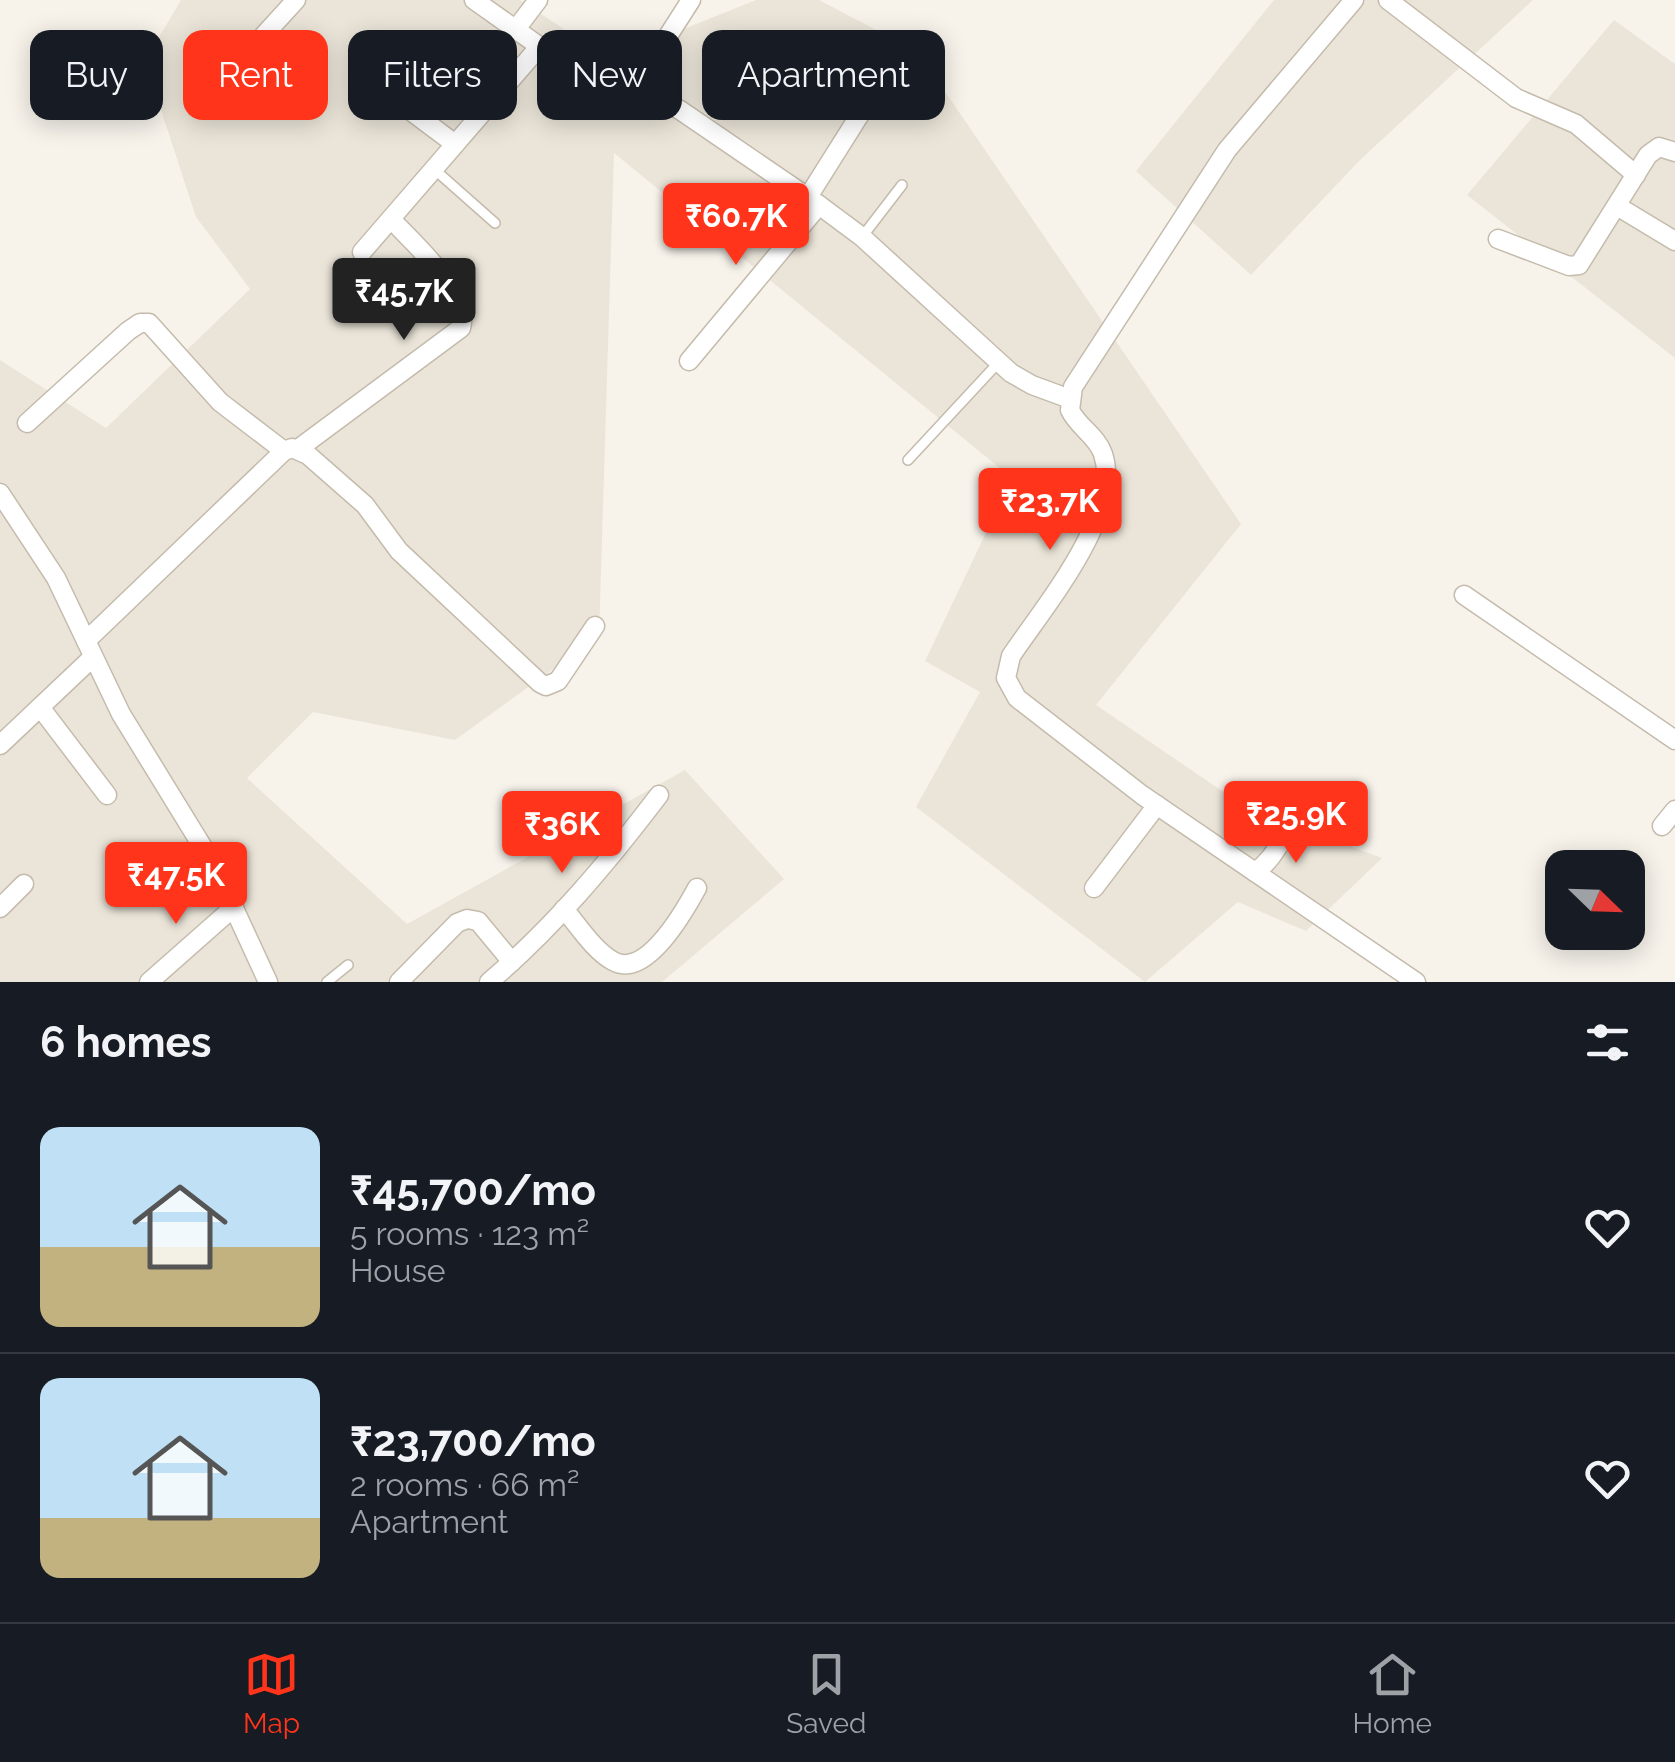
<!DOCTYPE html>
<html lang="en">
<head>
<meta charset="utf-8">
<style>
	:root { --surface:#171b24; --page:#242831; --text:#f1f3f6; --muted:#9ea1a6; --line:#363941; --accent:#ff341a }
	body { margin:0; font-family:Raleway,sans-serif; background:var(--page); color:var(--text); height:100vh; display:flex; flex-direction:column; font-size:38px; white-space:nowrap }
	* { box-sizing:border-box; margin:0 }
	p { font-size:32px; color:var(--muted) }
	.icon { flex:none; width:55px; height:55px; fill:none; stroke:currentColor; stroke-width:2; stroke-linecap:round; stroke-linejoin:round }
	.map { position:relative; height:982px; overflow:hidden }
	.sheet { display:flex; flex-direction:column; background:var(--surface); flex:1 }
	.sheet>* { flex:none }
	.hud { position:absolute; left:30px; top:30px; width:1000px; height:90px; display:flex; gap:20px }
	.needle { width:65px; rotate:113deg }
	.controls { position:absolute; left:1545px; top:850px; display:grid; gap:20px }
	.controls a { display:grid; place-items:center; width:100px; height:100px; border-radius:20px; background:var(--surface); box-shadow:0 5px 25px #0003; font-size:50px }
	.price { position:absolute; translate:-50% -85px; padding:0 22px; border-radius:10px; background:var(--accent); color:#fff; font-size:32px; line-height:65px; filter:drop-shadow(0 2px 5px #0008) }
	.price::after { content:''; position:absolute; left:50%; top:60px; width:30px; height:22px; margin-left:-15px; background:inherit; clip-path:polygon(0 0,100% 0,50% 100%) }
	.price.current { background:#222; color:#fff }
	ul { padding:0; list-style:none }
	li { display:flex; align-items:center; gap:30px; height:250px; padding:0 40px }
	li+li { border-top:2px solid var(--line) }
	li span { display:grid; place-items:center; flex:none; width:280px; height:200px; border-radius:20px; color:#555 }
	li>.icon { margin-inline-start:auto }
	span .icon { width:120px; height:120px; fill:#fffc; stroke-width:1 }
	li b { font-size:42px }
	h2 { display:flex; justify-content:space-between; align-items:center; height:120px; padding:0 40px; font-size:42px }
	.pill { padding:0 35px; border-radius:20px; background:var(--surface); box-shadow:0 5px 25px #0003; font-size:35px; line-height:90px }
	.pill.current { background:var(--accent); color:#fff }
	.tab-bar { display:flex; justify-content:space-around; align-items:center; height:140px; border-top:2px solid var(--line); background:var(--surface); font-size:28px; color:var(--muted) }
	.tab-bar a { display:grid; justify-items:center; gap:5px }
	.tab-bar .current { color:var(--accent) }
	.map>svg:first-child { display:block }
	.residential { fill:#ebe5d9 }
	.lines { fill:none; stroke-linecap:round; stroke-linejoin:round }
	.service-casing { stroke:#c4bbac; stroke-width:12 }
	.minor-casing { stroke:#c4bbac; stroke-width:21 }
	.service { stroke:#fff; stroke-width:9 }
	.minor { stroke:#fff; stroke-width:18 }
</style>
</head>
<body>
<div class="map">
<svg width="1675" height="982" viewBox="0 0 1675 982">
	<rect width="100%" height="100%" fill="#f7f3eb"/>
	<!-- residential -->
	<g class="residential">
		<polygon points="181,0 520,0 609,59 756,0 819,0 918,52 1241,524 1096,705 1247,808 1382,858 1306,931 1238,902 1145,982 916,807 980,692 925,661 1012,478 614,153 599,636 455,740 313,712 247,778 407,924 685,770 784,879 662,982 0,982 0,360 106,428 250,289 196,217 145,61"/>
		<polygon points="1274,0 1533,0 1360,160 1251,275 1136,171"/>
		<polygon points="1614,20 1675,64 1675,358 1467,195"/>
	</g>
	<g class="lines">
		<defs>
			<g id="service">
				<polyline points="434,169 495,223"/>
				<polyline points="862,237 902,185"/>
				<polyline points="908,460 999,362"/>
				<polyline points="327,982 348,965"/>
			</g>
			<g id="minor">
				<polyline points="474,0 556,58 588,76 660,100 680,110 819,205 862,237 1011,373 1032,385 1070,399"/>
				<path d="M1354,0L1227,150L1073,387L1070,410C1078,427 1097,436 1103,454C1123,514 1043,608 1011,656L1006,678L1017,698L1142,795L1416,982"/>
				<polyline points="1388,0 1516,98 1576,124 1636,175"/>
				<polyline points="516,29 538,0"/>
				<polyline points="254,46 296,0"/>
				<polyline points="632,92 691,0"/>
				<polyline points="395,99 455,144"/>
				<polyline points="808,197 881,81"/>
				<polyline points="1617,206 1675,241"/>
				<polyline points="1498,239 1569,266 1579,265 1648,155 1659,147 1675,152"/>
				<polyline points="362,252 540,46"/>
				<polyline points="689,361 819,205"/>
				<polyline points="27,423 128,331 140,323 149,323 220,402 284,451"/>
				<path d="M298,449L461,328C471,293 413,243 391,219"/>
				<polyline points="0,493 56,578 121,714 215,867 268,982"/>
				<polyline points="1464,595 1675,740"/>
				<polyline points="86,641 284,451 292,448 308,455 365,505 399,551 540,683 546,686 558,681 595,626"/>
				<polyline points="40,707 107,795"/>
				<polyline points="0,745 93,657"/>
				<polyline points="1662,826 1675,810"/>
				<path d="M1255,872C1276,858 1281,837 1297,818"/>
				<polyline points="1094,888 1157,805"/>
				<polyline points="0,908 24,884"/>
				<path d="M564,909C578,925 594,951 613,961C646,980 685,910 697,888"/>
				<polyline points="149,982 234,907"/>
				<polyline points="399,982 457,923 467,919 478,921 512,962"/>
				<path d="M489,982C554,927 608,862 659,795"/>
			</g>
		</defs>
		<!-- service casing -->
		<use href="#service" class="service-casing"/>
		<!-- minor casing -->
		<use href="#minor" class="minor-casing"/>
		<!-- service -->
		<use href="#service" class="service"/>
		<!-- minor -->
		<use href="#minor" class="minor"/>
	</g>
</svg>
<div class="controls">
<a><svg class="needle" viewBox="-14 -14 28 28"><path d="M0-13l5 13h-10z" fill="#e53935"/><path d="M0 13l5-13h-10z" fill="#9ea1a6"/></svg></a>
</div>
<b class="price" style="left:736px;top:268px">₹60.7K</b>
<b class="price current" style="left:404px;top:343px">₹45.7K</b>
<b class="price" style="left:1050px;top:553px">₹23.7K</b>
<b class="price" style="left:1296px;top:866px">₹25.9K</b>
<b class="price" style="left:562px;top:876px">₹36K</b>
<b class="price" style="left:176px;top:927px">₹47.5K</b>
<div class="hud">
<a class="pill">Buy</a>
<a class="pill current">Rent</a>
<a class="pill">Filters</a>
<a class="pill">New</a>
<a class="pill">Apartment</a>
</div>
</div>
<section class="sheet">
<h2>6 homes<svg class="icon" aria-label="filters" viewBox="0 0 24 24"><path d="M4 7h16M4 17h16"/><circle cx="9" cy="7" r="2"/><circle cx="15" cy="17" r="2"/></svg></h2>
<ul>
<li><span style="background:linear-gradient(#bfe0f5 60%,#c2b280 0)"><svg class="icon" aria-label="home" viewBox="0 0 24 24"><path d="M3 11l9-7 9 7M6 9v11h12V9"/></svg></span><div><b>₹45,700/mo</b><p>5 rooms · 123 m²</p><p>House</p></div><svg class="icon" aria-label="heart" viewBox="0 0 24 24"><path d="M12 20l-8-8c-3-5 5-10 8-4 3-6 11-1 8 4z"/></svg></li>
<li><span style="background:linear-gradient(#bfe0f5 70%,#c2b280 0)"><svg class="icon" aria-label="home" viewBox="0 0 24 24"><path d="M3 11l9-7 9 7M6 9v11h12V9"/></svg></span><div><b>₹23,700/mo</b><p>2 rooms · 66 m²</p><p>Apartment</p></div><svg class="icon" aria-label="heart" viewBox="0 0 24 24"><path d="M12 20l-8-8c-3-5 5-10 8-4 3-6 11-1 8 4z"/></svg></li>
</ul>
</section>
<nav class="tab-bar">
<a class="current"><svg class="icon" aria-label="map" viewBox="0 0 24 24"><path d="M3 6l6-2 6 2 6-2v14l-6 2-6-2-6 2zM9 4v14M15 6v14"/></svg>Map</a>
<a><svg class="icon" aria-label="saved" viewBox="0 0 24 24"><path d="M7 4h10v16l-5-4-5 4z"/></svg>Saved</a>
<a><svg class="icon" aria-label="home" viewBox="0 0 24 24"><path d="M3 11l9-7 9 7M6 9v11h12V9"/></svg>Home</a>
</nav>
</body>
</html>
